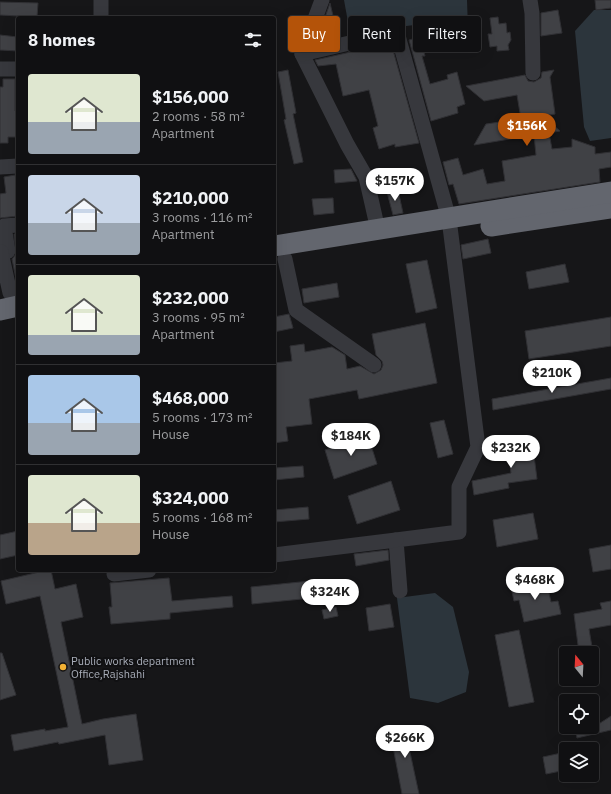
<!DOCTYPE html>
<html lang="en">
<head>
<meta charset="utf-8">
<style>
	:root { --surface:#101012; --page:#1e1e20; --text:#f1f3f6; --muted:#9c9d9f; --line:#303032; --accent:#b45309 }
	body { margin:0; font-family:"IBM Plex Sans",sans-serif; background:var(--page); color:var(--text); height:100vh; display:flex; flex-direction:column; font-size:15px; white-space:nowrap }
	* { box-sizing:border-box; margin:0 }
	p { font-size:13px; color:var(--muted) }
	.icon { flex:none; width:22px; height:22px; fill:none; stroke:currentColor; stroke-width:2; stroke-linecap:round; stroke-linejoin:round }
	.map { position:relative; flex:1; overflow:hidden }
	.drawer { position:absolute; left:16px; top:16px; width:260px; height:556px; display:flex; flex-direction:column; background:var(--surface); border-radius:4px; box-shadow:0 4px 16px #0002,0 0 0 1px var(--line) }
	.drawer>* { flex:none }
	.hud { position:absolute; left:288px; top:16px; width:263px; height:36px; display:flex; gap:8px }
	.needle { width:26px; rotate:342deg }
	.fabs { position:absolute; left:559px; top:646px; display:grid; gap:8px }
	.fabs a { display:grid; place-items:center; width:40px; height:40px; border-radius:4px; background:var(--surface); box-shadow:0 4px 16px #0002,0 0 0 1px var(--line); font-size:20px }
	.price { position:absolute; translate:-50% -34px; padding:0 9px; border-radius:14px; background:#fff; color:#222; font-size:13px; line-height:26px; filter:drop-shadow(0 1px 2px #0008) }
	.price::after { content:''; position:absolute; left:50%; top:24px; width:12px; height:9px; margin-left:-6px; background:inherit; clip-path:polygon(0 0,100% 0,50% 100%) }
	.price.on { background:var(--accent); color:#fff }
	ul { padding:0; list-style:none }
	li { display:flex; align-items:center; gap:12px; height:100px; padding:0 12px }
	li+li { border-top:1px solid var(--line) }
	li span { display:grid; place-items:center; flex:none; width:112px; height:80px; border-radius:4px; color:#555 }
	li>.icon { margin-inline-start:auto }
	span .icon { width:48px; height:48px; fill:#fffc; stroke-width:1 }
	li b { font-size:17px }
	h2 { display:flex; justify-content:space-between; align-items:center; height:48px; padding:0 12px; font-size:17px }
	.pill { padding:0 14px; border-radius:4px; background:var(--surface); box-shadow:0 4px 16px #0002,0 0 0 1px var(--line); font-size:14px; line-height:36px }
	.pill.on { background:var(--accent); color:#fff }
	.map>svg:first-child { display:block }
	.water { fill:#2c353c }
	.building { fill:#404145; stroke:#303034 }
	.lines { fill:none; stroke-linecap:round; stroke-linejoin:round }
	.minor { stroke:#37383d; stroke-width:15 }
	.highway { stroke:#63666e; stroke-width:21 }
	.poi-dot { fill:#f2b134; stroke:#111113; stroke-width:1.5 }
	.labels { text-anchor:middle; stroke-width:4; stroke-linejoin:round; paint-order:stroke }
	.poi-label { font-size:11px; fill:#a8adb8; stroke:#111113; text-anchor:start }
</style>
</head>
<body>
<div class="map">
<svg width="611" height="794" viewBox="0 0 611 794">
	<rect width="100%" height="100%" fill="#161618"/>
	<!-- water -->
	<g class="water">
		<polygon points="344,0 467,0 468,29 458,33 447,21 350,33"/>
		<polygon points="594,10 611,10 611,138 590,141 584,127 575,31"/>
		<polygon points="435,593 453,607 469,672 466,692 438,703 410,698 397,598"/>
	</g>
	<!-- building -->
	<g class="building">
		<polygon points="595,0 611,0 611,8 596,10"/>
		<polygon points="0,2 38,3 37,17 0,15"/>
		<polygon points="330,3 334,20 329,21 332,33 322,35 321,29"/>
		<polygon points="558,10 562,33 541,36 541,13"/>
		<polygon points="498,17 499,24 506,23 507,33 510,32 511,40 508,45 509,50 497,51 497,46 490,47 488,34 492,34 490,18"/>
		<polygon points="450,33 454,48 446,50 441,36"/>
		<polygon points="0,35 18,37 18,51 0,50"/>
		<polygon points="420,37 425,56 422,56 430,84 448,79 447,75 457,72 465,104 457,107 458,113 431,121 409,40"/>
		<polygon points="391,43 419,143 395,147 395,144 379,149 373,128 378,126 369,90 343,96 336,64 318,66 315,60"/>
		<polygon points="288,70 296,113 293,114 303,162 294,164 284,120 286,119 278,72"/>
		<polygon points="554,70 550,77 555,114 543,116 560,131 549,133 552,149 572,147 572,139 595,147 595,154 611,152 611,167 599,169 600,182 459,204 453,184 449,185 443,162 458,158 463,175 483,169 487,184 505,181 502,161 536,155 534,135 474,145 486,124 521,119 517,95 484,101 466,86 525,75 528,81 534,82 541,78 542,72"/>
		<polygon points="3,79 15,79 15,111 18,111 18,137 8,137 8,143 0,143 0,87 3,87"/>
		<polygon points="351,169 357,181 335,183 334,170"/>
		<polygon points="15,175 18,189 18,216 0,218 0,194 6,193 4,177"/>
		<polygon points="398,190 403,213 393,215 387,192"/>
		<polygon points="333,198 334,213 314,215 312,199"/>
		<polygon points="14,234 18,234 18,279 16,279 12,259 16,254"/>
		<polygon points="488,239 491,253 463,259 461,245"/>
		<polygon points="427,260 437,308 416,313 406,264"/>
		<polygon points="565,264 569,282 529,289 526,272"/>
		<polygon points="337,283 339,297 304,303 302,289"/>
		<polygon points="289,314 293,328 274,332 274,317"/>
		<polygon points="611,317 611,346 529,359 525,331"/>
		<polygon points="425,323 437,383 359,399 357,390 309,399 312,424 286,427 288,441 274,443 274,363 292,361 290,346 304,344 305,352 332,347 345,355 347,369 360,366 374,374 381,370 383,365 382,361 376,355 372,334"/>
		<polygon points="611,378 611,389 493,410 492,399"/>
		<polygon points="444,420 453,454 438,458 430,423"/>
		<polygon points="368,436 377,464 334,479 325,450"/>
		<polygon points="532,440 537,479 508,483 509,488 474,495 472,481 511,473 507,443"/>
		<polygon points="303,466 304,477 274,480 274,468"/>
		<polygon points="391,481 400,510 357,524 348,496"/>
		<polygon points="308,507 309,519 274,522 274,510"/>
		<polygon points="533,513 538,539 497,547 493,520"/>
		<polygon points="18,531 18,555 0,559 0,535"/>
		<polygon points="611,545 611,569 593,572 589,549"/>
		<polygon points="388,550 389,560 356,566 354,554"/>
		<polygon points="48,570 51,570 55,589 76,584 83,617 61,622 82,724 103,719 136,714 143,760 109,765 105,735 59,744 58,742 14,751 11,735 45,729 45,731 68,727 40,596 6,604 1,581"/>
		<polygon points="169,578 172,601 232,596 233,607 170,613 170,619 111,624 109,607 112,607 110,583"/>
		<polygon points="546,580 551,602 558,601 561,614 524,622 519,600 514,601 511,587"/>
		<polygon points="310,581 312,598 252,604 251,587"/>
		<polygon points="611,601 611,625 589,629 593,653 579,653 574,614 602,609 600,603"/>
		<polygon points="390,604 394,627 369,631 366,608"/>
		<polygon points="336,607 338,616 324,619 322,610"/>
		<polygon points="519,630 534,702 509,707 495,635"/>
		<polygon points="0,653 2,653 16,695 0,700"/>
		<polygon points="611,716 611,730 577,738 575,727 594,727"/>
		<polygon points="411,727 418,740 408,743 419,794 402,794 390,731"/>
		<polygon points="566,752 566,770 546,774 543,757"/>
	</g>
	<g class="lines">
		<!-- minor -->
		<g class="minor">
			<polyline points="322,0 302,54 347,144 366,177 378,230"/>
			<polyline points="530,0 532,13 533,73"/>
			<polyline points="101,18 101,0"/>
			<polyline points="302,54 397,32 449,219 478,447 459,487 459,532 396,540 400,591"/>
			<polyline points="0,69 18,69"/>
			<polyline points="0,167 18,166"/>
			<polyline points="8,251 4,226 18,225"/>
			<polyline points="1,252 10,293"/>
			<polyline points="285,259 296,310 374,365"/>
			<polyline points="274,555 396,540"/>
			<polyline points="114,574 149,570"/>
		</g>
		<!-- highway -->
		<g class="highway">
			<polyline points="491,226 611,208"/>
			<polyline points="274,246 611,192"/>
			<polyline points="0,310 18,306"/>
		</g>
	</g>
	<!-- markers -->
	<circle class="poi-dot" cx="63" cy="667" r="4"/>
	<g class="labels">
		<!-- poi labels -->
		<g class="poi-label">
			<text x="71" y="665">Public works department<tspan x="71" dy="13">Office,Rajshahi</tspan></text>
		</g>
	</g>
</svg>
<div class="fabs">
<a><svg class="needle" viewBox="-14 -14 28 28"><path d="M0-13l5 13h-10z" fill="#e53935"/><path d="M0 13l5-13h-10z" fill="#9c9d9f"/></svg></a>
<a><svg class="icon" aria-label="locate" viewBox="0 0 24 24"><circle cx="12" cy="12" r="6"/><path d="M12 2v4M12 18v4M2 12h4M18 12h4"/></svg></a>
<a><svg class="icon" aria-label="layers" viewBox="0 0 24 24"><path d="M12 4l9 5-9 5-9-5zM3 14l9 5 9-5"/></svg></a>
</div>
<b class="price on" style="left:527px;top:147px">$156K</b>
<b class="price" style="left:395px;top:202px">$157K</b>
<b class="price" style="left:552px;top:394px">$210K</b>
<b class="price" style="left:351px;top:457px">$184K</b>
<b class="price" style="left:511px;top:469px">$232K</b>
<b class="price" style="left:535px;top:601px">$468K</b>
<b class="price" style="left:330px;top:613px">$324K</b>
<b class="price" style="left:405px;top:759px">$266K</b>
<div class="hud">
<a class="pill on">Buy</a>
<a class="pill">Rent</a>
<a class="pill">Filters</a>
</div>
<section class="drawer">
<h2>8 homes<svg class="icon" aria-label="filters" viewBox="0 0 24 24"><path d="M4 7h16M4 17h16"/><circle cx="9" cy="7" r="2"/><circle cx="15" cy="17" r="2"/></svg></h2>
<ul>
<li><span style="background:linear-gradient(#dfe7d0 60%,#9aa5b1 0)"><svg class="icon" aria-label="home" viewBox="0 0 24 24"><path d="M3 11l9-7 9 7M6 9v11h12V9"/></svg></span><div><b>$156,000</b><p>2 rooms · 58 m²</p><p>Apartment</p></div></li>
<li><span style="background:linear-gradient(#c9d6e8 60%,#9aa5b1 0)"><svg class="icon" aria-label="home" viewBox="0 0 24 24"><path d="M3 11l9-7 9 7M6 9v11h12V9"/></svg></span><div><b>$210,000</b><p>3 rooms · 116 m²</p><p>Apartment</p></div></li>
<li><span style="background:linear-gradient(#dfe7d0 75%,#9aa5b1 0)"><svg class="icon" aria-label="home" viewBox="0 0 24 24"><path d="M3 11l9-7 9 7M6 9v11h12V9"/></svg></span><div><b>$232,000</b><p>3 rooms · 95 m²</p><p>Apartment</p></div></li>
<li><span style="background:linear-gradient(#a9c7e8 60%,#9aa5b1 0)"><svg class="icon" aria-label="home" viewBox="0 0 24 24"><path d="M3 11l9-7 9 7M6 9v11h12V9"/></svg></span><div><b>$468,000</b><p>5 rooms · 173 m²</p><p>House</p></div></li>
<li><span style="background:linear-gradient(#dfe7d0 60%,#b9a48a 0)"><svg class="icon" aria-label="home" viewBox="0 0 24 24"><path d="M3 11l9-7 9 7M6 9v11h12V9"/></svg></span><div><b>$324,000</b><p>5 rooms · 168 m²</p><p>House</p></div></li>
</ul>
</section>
</div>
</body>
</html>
